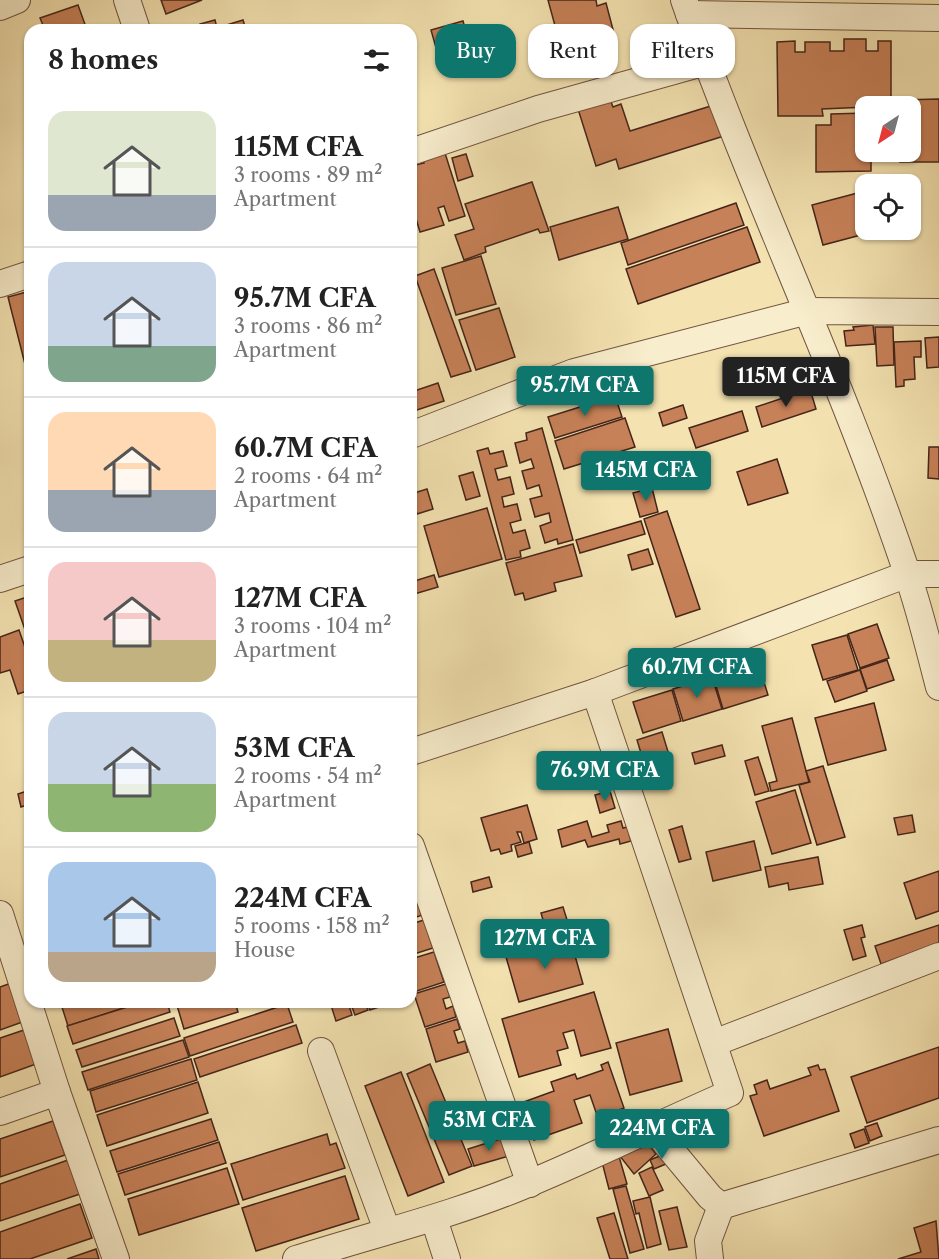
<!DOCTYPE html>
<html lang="en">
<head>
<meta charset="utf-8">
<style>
	:root { --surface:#fff; --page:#f6f6f6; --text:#222; --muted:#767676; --line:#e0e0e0; --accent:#0f766e }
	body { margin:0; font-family:"Libre Caslon Text",serif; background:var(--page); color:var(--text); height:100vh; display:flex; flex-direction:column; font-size:22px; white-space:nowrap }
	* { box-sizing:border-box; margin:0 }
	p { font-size:20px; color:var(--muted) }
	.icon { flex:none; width:33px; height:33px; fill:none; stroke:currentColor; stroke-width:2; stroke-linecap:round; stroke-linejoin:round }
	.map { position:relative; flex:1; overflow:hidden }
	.side { position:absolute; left:24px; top:24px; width:393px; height:984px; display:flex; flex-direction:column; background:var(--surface); border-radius:18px; box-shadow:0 2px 4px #0004 }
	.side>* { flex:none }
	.banner { position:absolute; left:435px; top:24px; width:414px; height:54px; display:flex; gap:12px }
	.needle { width:39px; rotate:216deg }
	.fabs { position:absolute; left:855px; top:96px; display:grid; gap:12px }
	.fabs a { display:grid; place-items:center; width:66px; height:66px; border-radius:12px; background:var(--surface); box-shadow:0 2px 4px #0004; font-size:30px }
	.price { position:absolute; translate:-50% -51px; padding:0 14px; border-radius:6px; background:var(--accent); color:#fff; font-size:20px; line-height:39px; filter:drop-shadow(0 2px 3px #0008) }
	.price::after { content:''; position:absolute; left:50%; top:36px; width:18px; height:14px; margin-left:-9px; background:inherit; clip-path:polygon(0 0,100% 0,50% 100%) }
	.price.active { background:#222; color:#fff }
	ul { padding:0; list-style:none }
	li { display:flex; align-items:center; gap:18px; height:150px; padding:0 24px }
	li+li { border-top:2px solid var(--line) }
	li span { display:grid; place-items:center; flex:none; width:168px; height:120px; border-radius:18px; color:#555 }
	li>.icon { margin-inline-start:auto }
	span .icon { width:72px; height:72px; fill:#fffc; stroke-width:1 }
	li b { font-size:26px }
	h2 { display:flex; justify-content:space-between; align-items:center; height:72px; padding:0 24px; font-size:26px }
	.pill { padding:0 21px; border-radius:18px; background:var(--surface); box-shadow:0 2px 4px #0004; font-size:21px; line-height:54px }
	.pill.active { background:var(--accent); color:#fff }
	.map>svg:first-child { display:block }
	.building { fill:#c78158; stroke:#45251a; stroke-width:1.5 }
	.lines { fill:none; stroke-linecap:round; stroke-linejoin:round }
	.minor-casing { stroke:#715440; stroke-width:28 }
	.minor { stroke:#f8edcc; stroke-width:26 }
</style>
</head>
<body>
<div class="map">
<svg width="939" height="1259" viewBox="0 0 939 1259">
	<rect width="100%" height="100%" fill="#f4e3b1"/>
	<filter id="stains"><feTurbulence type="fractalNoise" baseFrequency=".00333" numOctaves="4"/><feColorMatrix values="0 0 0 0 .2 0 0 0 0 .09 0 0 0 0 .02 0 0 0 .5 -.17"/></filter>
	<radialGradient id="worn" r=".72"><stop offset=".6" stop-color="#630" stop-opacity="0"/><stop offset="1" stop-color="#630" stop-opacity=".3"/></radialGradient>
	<!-- building -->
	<g class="building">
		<polygon points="161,0 202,0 166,14"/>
		<polygon points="548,0 596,0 597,6 606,3 616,41 563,55"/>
		<polygon points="78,5 87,30 45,30 40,18"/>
		<polygon points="215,20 217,28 243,20 246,30 202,30 200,24"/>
		<polygon points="463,21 474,60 442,69 431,30"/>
		<polygon points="844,39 866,39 866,51 878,51 878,41 891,41 891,106 822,109 823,116 778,116 777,42 795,41 795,52 805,52 805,42 830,42 830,51 844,51"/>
		<polygon points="610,99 613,107 621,104 630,131 714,105 724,136 619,169 616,159 596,166 578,109"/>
		<polygon points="939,99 939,162 900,162 900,152 910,152 910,106 899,106 899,100"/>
		<polygon points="866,113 866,152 886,152 871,152 871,171 816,172 816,125 831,125 831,114"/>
		<polygon points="444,150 465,216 449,221 444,206 438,208 444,225 420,232 411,202 411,166 424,163 422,156"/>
		<polygon points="466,154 473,176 458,181 452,158"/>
		<polygon points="532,182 549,231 540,233 538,229 485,247 486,252 464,260 455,235 474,229 465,204"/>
		<polygon points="865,191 866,230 876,231 823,245 812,205"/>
		<polygon points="736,203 744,225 628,265 621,243"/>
		<polygon points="618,207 628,239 559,260 550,227"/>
		<polygon points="747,227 760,262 638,304 626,269"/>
		<polygon points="481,256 496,304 456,315 442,268"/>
		<polygon points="434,269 471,371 451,377 415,276"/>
		<polygon points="30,291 30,384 8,297"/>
		<polygon points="499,308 515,357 476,370 459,320"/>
		<polygon points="873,325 875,344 846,346 844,331 854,330 853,327"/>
		<polygon points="875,327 893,327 894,365 877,366"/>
		<polygon points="939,337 939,367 927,368 925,338"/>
		<polygon points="921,341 921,357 914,357 915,379 904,380 904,386 896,387 894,342"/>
		<polygon points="438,383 444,401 411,412 411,392"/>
		<polygon points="810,389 816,409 762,427 756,407"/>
		<polygon points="615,396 622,417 555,438 548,417"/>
		<polygon points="683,405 687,418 663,426 659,413"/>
		<polygon points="742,411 748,431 696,448 689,428"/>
		<polygon points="625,418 635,447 564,469 555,441"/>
		<polygon points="542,428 573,540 558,544 557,539 545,543 540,526 551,522 549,513 535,517 530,499 542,496 539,485 527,489 522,471 534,468 531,459 520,463 515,443 527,440 526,433"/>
		<polygon points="929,447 939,447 939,479 928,478"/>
		<polygon points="488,448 490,454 503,451 507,466 495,469 498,480 510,477 514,494 502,497 504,507 517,504 521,520 510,523 513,533 525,530 530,548 520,551 521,557 506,560 477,451"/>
		<polygon points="777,459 788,493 748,505 737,472"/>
		<polygon points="473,472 480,496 466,500 459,476"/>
		<polygon points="652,488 658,512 640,517 633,493"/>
		<polygon points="427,489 433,509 417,514 411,494"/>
		<polygon points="487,508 502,559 439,577 424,526"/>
		<polygon points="667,511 700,609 676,617 644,519"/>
		<polygon points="641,521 645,534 580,553 576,540"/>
		<polygon points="573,544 582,576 554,583 556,591 525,600 523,593 515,595 506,563"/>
		<polygon points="648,549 653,564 632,570 628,555"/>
		<polygon points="434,575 438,587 411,595 411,582"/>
		<polygon points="30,596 30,644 15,601"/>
		<polygon points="877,624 889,658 860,668 848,634"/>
		<polygon points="19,630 30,662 30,690 18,694 10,670 0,673 0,637"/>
		<polygon points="847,635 858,670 823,680 812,645"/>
		<polygon points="887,660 894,680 867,689 860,669"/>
		<polygon points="758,663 768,695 723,709 713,676"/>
		<polygon points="860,670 867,691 835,702 827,681"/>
		<polygon points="712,677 722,709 683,721 673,689"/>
		<polygon points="672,690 681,721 643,733 633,702"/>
		<polygon points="874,703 886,750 828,765 815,718"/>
		<polygon points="792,718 809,782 771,791 769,783 777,781 762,726"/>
		<polygon points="662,732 669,755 644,763 637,740"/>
		<polygon points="722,745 725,756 695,764 692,753"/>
		<polygon points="758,757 769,791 755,795 745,761"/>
		<polygon points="823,766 845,837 817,845 799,785 810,782 806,771"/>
		<polygon points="30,790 30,804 21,807 18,794"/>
		<polygon points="795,790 811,843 772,854 756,802"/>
		<polygon points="610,791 615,808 600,813 595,795"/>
		<polygon points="527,805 537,839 524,843 521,832 517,832 521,842 511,845 512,851 501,854 499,849 491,851 481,818"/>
		<polygon points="912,815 915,832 898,835 894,818"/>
		<polygon points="587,821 592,837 609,832 607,825 621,821 623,828 627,827 631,841 620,844 619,839 588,847 585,840 562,847 558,830"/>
		<polygon points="682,826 691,859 679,862 669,830"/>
		<polygon points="754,841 761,870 713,881 706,852"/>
		<polygon points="529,842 532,853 518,857 515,846"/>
		<polygon points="818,857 823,884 789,890 788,883 769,887 765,867"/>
		<polygon points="939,871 939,911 916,919 904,883"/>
		<polygon points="489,877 492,887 473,892 471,882"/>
		<polygon points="411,882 425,914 411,919"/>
		<polygon points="563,907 568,923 546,930 541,913"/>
		<polygon points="424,920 433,948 411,955 411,924"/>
		<polygon points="862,925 865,937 861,938 866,956 853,960 844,930"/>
		<polygon points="939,925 939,943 881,964 875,946"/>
		<polygon points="570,938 583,984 519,1002 506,957"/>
		<polygon points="434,952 444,982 411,993 411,959"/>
		<polygon points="14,982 28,1020 0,1030 0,987"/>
		<polygon points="446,984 450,997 443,999 446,1009 453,1006 456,1017 425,1027 414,994"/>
		<polygon points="594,992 611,1048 581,1056 574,1030 563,1033 568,1048 557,1051 561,1065 519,1077 502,1019"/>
		<polygon points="66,1002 142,1002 68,1026 61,1004"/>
		<polygon points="143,1002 167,1002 170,1012 73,1044 67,1026"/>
		<polygon points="176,1002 235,1002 238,1012 184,1029"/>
		<polygon points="330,1002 348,1002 352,1015 336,1021"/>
		<polygon points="350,1002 365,1002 368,1010 355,1015"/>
		<polygon points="367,1002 385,1002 385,1005 370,1010"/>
		<polygon points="287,1004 293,1022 190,1056 184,1038"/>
		<polygon points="174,1018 180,1036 82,1067 76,1050"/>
		<polygon points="457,1019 460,1029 454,1031 458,1043 465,1041 468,1052 436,1062 426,1029"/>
		<polygon points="296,1025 302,1043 200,1077 194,1059"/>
		<polygon points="668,1029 682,1081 630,1095 616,1043"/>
		<polygon points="24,1030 36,1064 0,1077 0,1038"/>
		<polygon points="183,1040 189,1057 88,1090 82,1072"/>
		<polygon points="939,1047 939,1098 867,1123 851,1077"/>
		<polygon points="191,1059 197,1080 96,1112 90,1091"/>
		<polygon points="608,1062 624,1108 598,1118 590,1095 574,1100 582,1123 534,1140 521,1103 554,1091 551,1082 575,1074 577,1079 603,1070 601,1065"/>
		<polygon points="430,1064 472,1166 449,1175 407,1074"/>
		<polygon points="818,1065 820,1070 825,1069 839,1111 764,1136 750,1096 757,1094 754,1085 767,1080 770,1089 811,1075 808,1068"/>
		<polygon points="401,1072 444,1182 408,1196 365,1086"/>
		<polygon points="198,1082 208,1113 107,1146 97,1115"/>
		<polygon points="211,1119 218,1140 117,1172 110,1151"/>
		<polygon points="53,1121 65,1155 0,1177 0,1139"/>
		<polygon points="877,1123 882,1136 870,1141 865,1127"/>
		<polygon points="864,1129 869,1143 855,1148 850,1134"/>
		<polygon points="327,1134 330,1145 336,1143 345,1168 243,1200 231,1164"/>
		<polygon points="643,1137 656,1154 634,1174 619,1155"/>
		<polygon points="503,1138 509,1156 474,1166 468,1149"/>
		<polygon points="219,1142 226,1163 125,1195 118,1174"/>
		<polygon points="669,1152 673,1161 654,1169 650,1160"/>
		<polygon points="618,1153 627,1184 609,1189 601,1158"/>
		<polygon points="68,1160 80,1194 0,1221 0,1184"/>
		<polygon points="652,1167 663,1190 649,1196 639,1173"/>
		<polygon points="227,1168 239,1204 139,1235 128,1199"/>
		<polygon points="345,1176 359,1219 256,1251 242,1208"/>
		<polygon points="626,1186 644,1249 630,1253 613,1189"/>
		<polygon points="650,1197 661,1244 647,1248 639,1213 636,1214 633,1201"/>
		<polygon points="80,1204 92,1238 30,1259 0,1259 0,1232"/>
		<polygon points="677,1207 687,1247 669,1250 659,1211"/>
		<polygon points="614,1213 628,1259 610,1259 597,1218"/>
		<polygon points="936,1221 939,1259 898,1259 921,1252 914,1228"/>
		<polygon points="96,1249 99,1259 67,1259"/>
	</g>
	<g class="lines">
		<defs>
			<g id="minor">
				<polyline points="127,0 137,30"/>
				<path d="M684,0C752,193 842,379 907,573C920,610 929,649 939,687"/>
				<polyline points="0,7 17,0"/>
				<polyline points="689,14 939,18"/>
				<polyline points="411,152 538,109 706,62"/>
				<polyline points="0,284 30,274"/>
				<polyline points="411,435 574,372 808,311 939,312"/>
				<polyline points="0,579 30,569"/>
				<polyline points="411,752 595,692 908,574 939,574"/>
				<polyline points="411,846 530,1184"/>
				<polyline points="0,914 57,1092 116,1259"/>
				<polyline points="714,1043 939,956"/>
				<polyline points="321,1051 387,1230"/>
				<polyline points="0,1112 57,1092"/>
				<polyline points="652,1127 710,1197 721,1206"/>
				<polyline points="721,1206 939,1140"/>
				<polyline points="434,1219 447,1259"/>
				<path d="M296,1259C374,1234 455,1215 530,1183C597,1155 663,1122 730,1093L595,692"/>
				<polyline points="710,1259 708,1241 721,1206"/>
			</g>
		</defs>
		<!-- minor casing -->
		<use href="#minor" class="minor-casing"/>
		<!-- minor -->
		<use href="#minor" class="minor"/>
	</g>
	<rect width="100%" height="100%" filter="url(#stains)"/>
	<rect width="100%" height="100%" fill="url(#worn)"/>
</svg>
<div class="fabs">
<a><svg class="needle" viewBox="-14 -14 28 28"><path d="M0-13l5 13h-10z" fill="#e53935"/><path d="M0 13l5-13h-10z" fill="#767676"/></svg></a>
<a><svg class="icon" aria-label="locate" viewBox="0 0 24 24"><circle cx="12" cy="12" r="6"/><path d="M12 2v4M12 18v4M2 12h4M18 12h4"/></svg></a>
</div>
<b class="price active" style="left:786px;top:408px">115M CFA</b>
<b class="price" style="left:585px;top:417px">95.7M CFA</b>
<b class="price" style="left:646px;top:502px">145M CFA</b>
<b class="price" style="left:697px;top:699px">60.7M CFA</b>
<b class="price" style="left:605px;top:802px">76.9M CFA</b>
<b class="price" style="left:545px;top:970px">127M CFA</b>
<b class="price" style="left:489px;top:1152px">53M CFA</b>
<b class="price" style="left:662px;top:1160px">224M CFA</b>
<div class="banner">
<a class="pill active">Buy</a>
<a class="pill">Rent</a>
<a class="pill">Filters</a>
</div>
<section class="side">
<h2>8 homes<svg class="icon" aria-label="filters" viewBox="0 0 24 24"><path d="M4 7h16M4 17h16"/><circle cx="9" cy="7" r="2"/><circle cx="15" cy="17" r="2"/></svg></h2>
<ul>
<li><span style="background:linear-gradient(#dfe7d0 70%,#9aa5b1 0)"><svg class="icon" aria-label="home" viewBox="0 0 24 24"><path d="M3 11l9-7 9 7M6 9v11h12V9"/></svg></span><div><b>115M CFA</b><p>3 rooms · 89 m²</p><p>Apartment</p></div></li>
<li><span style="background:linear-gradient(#c9d6e8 70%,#7fa58c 0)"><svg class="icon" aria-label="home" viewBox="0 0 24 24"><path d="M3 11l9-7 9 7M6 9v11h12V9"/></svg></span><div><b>95.7M CFA</b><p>3 rooms · 86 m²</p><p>Apartment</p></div></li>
<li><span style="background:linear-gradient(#ffd9b3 65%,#9aa5b1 0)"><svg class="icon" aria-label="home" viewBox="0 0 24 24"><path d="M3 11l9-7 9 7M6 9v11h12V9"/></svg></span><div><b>60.7M CFA</b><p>2 rooms · 64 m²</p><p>Apartment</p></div></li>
<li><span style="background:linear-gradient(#f6c9c9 65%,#c2b280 0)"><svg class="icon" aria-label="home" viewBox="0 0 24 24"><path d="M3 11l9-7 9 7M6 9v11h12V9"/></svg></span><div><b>127M CFA</b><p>3 rooms · 104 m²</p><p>Apartment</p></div></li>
<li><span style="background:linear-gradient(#c9d6e8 60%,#8fb573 0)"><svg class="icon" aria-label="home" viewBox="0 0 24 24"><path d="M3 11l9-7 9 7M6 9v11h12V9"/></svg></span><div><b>53M CFA</b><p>2 rooms · 54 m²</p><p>Apartment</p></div></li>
<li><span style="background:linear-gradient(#a9c7e8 75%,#b9a48a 0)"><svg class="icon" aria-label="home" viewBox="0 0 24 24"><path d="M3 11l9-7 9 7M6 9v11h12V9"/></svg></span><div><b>224M CFA</b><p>5 rooms · 158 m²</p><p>House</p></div></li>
</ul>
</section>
</div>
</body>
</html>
